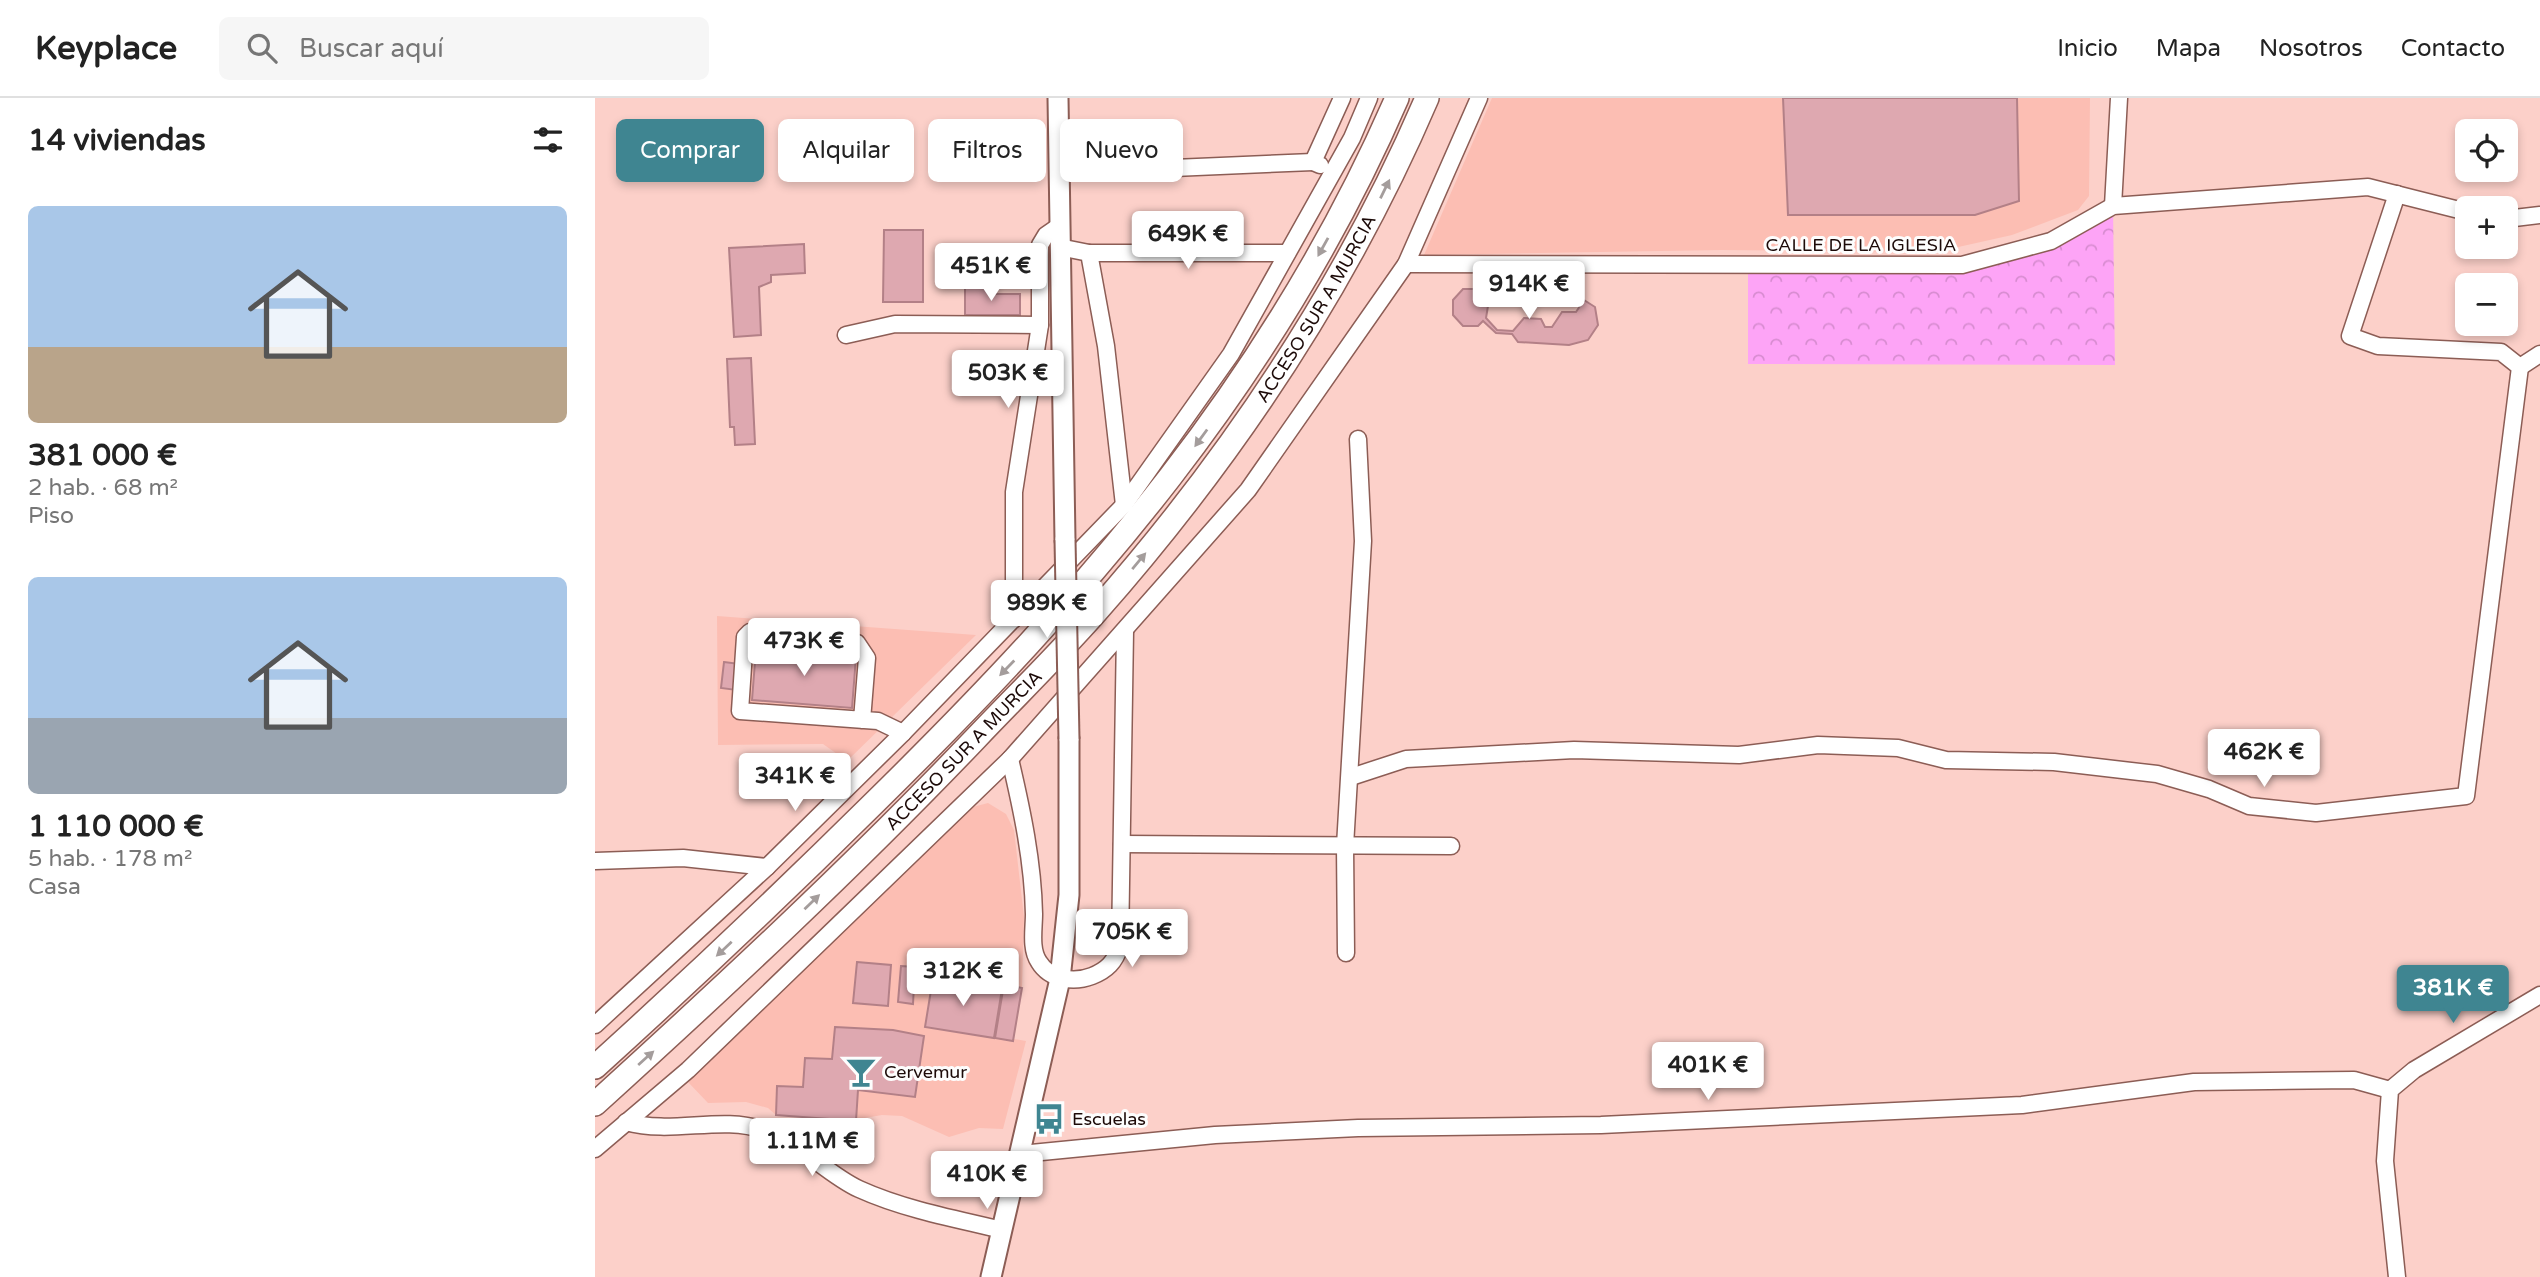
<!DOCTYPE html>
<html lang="es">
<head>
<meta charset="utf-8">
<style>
	:root { --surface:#fff; --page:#f6f6f6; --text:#222; --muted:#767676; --line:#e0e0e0; --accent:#3f8591 }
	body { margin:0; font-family:"Varela Round",sans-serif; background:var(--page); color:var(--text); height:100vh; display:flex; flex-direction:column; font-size:26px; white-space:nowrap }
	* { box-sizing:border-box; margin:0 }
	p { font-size:23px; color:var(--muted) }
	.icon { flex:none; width:38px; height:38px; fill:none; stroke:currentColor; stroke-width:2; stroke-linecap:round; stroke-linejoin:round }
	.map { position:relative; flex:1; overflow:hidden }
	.drawer { display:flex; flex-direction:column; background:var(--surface); width:595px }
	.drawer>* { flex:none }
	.banner { position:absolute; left:21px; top:21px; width:665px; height:63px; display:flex; gap:14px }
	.fabs { position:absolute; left:1860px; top:21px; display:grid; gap:14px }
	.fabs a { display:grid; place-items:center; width:63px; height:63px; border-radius:10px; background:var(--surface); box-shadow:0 4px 10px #0003; font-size:35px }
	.price { position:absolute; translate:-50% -60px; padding:0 16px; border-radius:7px; background:#fff; color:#222; font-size:23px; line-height:46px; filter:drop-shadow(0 2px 4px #0008) }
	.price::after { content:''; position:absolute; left:50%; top:42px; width:21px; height:16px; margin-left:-10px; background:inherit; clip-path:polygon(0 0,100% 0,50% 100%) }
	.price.selected { background:var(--accent); color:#fff }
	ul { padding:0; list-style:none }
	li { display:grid; align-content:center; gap:14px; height:371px; padding:0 28px }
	li span { display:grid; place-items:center; height:217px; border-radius:10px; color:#555 }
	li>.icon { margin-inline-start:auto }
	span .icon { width:126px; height:126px; fill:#fffc; stroke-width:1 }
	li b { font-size:30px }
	h2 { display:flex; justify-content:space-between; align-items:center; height:84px; padding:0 28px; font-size:30px }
	.pill { padding:0 24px; border-radius:10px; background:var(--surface); box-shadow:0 4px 10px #0003; font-size:24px; line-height:63px }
	.pill.selected { background:var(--accent); color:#fff }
	header { display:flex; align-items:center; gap:42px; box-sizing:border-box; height:98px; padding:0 35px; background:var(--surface); border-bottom:2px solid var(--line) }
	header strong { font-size:33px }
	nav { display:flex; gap:38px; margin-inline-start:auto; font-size:24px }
	.search { width:490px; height:63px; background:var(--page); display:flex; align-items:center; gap:18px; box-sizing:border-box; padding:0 24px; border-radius:10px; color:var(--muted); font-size:26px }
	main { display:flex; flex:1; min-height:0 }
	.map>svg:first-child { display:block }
	.built { fill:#fcbeb3 }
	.forest { fill:url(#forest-crowns) }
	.building { fill:#dea8b0; stroke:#b38087; stroke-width:2 }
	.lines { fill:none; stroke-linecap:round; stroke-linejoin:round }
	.minor-casing { stroke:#8c5d55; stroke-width:19 }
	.major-casing { stroke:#8c5d55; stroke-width:23 }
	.highway-casing { stroke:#8c5d55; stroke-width:26 }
	.minor { stroke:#fff; stroke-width:16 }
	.major { stroke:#fff; stroke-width:19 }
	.highway { stroke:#fff; stroke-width:23 }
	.major-bridge-casing { stroke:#8c5d55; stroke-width:23; stroke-linecap:butt }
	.major-bridge { stroke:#fff; stroke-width:19 }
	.oneway { fill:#a49d9c }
	.labels { text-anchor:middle; stroke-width:6; stroke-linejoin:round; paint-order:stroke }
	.street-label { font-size:18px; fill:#1c0a08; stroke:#fdfdfd }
	.poi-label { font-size:18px; fill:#1c0a08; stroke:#fdfdfd; text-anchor:start }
</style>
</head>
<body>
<header>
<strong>Keyplace</strong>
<div class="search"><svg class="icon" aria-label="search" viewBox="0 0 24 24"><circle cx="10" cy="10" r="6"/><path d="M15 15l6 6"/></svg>Buscar aquí</div>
<nav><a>Inicio</a><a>Mapa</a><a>Nosotros</a><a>Contacto</a></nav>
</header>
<main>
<section class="drawer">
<h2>14 viviendas<svg class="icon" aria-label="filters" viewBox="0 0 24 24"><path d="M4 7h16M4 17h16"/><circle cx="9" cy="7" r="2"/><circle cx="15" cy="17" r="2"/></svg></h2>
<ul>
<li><span style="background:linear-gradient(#a9c7e8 65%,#b9a48a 0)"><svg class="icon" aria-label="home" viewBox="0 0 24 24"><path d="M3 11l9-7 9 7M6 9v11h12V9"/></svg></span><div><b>381 000 €</b><p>2 hab. · 68 m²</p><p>Piso</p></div></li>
<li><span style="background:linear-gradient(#a9c7e8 65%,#9aa5b1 0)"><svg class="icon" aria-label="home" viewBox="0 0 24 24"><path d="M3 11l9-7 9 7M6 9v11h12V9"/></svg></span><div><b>1 110 000 €</b><p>5 hab. · 178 m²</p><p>Casa</p></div></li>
</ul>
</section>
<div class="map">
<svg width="1945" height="1179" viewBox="0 0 1945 1179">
	<defs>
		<pattern id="forest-crowns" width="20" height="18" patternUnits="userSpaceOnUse" patternTransform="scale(1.75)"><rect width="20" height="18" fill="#fda4f6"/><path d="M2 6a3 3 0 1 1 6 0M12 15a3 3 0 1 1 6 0" fill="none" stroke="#d88cd1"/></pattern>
	</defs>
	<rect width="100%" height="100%" fill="#fcd0c9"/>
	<!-- built -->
	<g class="built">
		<polygon points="897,0 1495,0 1494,98 1483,112 1417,137 1341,154 1126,152 829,157"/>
		<polygon points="122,518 381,537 252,663 228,646 123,647"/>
		<polygon points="393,705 411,716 419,732 429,819 427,890 419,941 431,943 408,1031 384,1030 354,1039 307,1018 287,1017 247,1024 181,1017 173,1010 151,1004 113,1005 93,984 113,962 374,710"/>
	</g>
	<!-- forest -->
	<polygon class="forest" points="1518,108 1520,267 1153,266 1153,166 1367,167 1456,143"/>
	<!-- building -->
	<g class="building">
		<polygon points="1188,0 1422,0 1424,103 1380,117 1193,117"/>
		<polygon points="289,132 328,132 328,204 288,204"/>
		<polygon points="209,146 210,175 176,177 176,184 164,189 166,237 139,239 134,150"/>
		<polygon points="370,190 397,190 397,196 425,196 425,217 370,217"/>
		<polygon points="868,191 883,191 894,202 891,220 902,232 918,233 929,220 946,221 950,229 957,229 967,214 981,214 989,202 1000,209 1003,227 993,242 974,247 923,244 917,236 901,235 888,223 883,228 868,228 858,217 858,202"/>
		<polygon points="156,260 160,346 140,347 139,329 135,329 132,261"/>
		<polygon points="161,551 261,559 257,610 157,602"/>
		<polygon points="129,564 145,566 141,592 126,590"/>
		<polygon points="262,864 296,867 293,908 258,905"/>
		<polygon points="306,868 320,869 318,906 303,904"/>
		<polygon points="338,880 407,891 399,940 330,929"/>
		<polygon points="409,886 427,890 418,943 400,940"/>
		<polygon points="240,929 298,932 329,938 320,999 263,992 261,1023 181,1017 182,988 208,989 210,960 237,961"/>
	</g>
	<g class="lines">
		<defs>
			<g id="minor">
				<polyline points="725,67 718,64 747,0"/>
				<polyline points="463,75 718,64"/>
				<polyline points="1518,108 1524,0"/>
				<polyline points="1911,121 1945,117"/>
				<polyline points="464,149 494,155 511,248 529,407"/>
				<polyline points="494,155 692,155"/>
				<polyline points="811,166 1367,167 1456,143 1518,108 1773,89 1872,114"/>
				<polyline points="251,237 300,226 445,227"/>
				<polyline points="1925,269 1945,256"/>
				<polyline points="419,521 419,394 445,227 445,147 451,137 464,128"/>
				<polyline points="267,622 272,560 262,545 155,534 150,539 145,613 283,623 308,635"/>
				<path d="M415,661C427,712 438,764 439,816C439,831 435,851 444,864C455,882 479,885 497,878C512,872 520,864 525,848L530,533"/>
				<polyline points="756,679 811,661 979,652 1144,657 1223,647 1303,650 1351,662 1459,664 1562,676 1614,691 1654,708 1721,715 1871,698 1925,269 1906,254 1783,248 1755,238 1802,96"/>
				<polyline points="527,746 856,748"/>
				<polyline points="0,763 88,760 172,769"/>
				<polyline points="751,855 750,748 768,443 763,341"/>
				<polyline points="0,927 172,769 308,635 529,407 636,256 757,40 774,0"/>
				<path d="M31,1024C79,1037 125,1017 169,1032C205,1044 230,1075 264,1091C308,1111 360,1121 408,1132"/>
				<polyline points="0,1051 93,972 415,661 653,392 811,166 884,0"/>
				<polyline points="426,1056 620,1037 763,1030 1006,1027 1427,1007 1599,984 1759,982 1795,992"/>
				<polyline points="1802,1179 1790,1063 1795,992 1819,972 1945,897"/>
			</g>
			<g id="major">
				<polyline points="463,0 470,442"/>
				<polyline points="396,1179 465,881 474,797 474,641"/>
			</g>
			<g id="highway">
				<path d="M0,969C95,883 187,796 278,706C494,494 680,281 802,0"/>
				<path id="s1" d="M0,1006C131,887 260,767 382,639C421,598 462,558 500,515C636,361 751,189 832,0"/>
			</g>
		</defs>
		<!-- minor casing -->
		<use href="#minor" class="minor-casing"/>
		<!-- major casing -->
		<use href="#major" class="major-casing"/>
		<!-- highway casing -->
		<use href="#highway" class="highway-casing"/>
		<!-- minor -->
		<use href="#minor" class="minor"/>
		<!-- major -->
		<use href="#major" class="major"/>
		<!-- highway -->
		<use href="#highway" class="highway"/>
		<defs>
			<polyline id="major-bridge" points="470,442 474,641"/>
		</defs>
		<!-- major-bridge casing -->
		<use href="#major-bridge" class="major-bridge-casing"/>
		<!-- major-bridge -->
		<use href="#major-bridge" class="major-bridge"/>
	</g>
	<!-- one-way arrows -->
	<defs><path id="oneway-solid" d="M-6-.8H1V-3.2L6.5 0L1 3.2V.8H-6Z" transform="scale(1.75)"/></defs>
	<g class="oneway">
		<use href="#oneway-solid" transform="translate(790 91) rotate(-64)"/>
		<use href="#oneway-solid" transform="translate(728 149) rotate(119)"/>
		<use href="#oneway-solid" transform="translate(606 340) rotate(126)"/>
		<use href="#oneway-solid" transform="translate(544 463) rotate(-50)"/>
		<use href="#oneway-solid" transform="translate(412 570) rotate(134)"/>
		<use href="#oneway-solid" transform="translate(217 804) rotate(-44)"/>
		<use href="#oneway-solid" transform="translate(129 851) rotate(137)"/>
		<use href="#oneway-solid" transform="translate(51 960) rotate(-42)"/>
	</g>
	<!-- icons -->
	<defs>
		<symbol id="bar-bare" viewBox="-9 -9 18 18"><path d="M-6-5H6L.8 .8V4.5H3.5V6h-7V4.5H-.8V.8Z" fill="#3f8591" stroke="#fdfdfd" stroke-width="2.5" paint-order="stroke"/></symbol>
		<symbol id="bus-bare" viewBox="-9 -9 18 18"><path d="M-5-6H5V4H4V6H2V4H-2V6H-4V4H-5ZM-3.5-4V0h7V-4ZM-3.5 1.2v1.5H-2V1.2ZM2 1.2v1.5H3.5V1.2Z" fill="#3f8591" stroke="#fdfdfd" stroke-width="2.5" paint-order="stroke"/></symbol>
	</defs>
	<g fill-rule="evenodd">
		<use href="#bar-bare" x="244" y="952" width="44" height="44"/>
		<use href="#bus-bare" x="432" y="999" width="44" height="44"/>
	</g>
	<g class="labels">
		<!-- street labels -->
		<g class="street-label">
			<text x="1266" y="153">CALLE DE LA IGLESIA</text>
			<text dy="6" stroke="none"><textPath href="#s1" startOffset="1078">ACCESO SUR A MURCIA</textPath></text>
			<text dy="6" stroke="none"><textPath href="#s1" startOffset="511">ACCESO SUR A MURCIA</textPath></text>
		</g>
		<!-- poi labels -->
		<g class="poi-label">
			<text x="289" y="980">Cervemur</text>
			<text x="477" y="1027">Escuelas</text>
		</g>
	</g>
</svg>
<div class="fabs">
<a><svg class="icon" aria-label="locate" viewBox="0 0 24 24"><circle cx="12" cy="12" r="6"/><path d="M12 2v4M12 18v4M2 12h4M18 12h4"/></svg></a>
<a>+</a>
<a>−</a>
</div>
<b class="price" style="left:593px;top:173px">649K €</b>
<b class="price" style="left:396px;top:205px">451K €</b>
<b class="price" style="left:934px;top:223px">914K €</b>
<b class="price" style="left:413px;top:312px">503K €</b>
<b class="price" style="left:452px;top:542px">989K €</b>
<b class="price" style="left:209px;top:580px">473K €</b>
<b class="price" style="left:1669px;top:691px">462K €</b>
<b class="price" style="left:200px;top:715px">341K €</b>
<b class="price" style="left:537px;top:871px">705K €</b>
<b class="price" style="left:368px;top:910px">312K €</b>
<b class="price selected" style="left:1858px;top:927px">381K €</b>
<b class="price" style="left:1113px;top:1004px">401K €</b>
<b class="price" style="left:217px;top:1080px">1.11M €</b>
<b class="price" style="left:392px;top:1113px">410K €</b>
<div class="banner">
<a class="pill selected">Comprar</a>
<a class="pill">Alquilar</a>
<a class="pill">Filtros</a>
<a class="pill">Nuevo</a>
</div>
</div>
</main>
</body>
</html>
